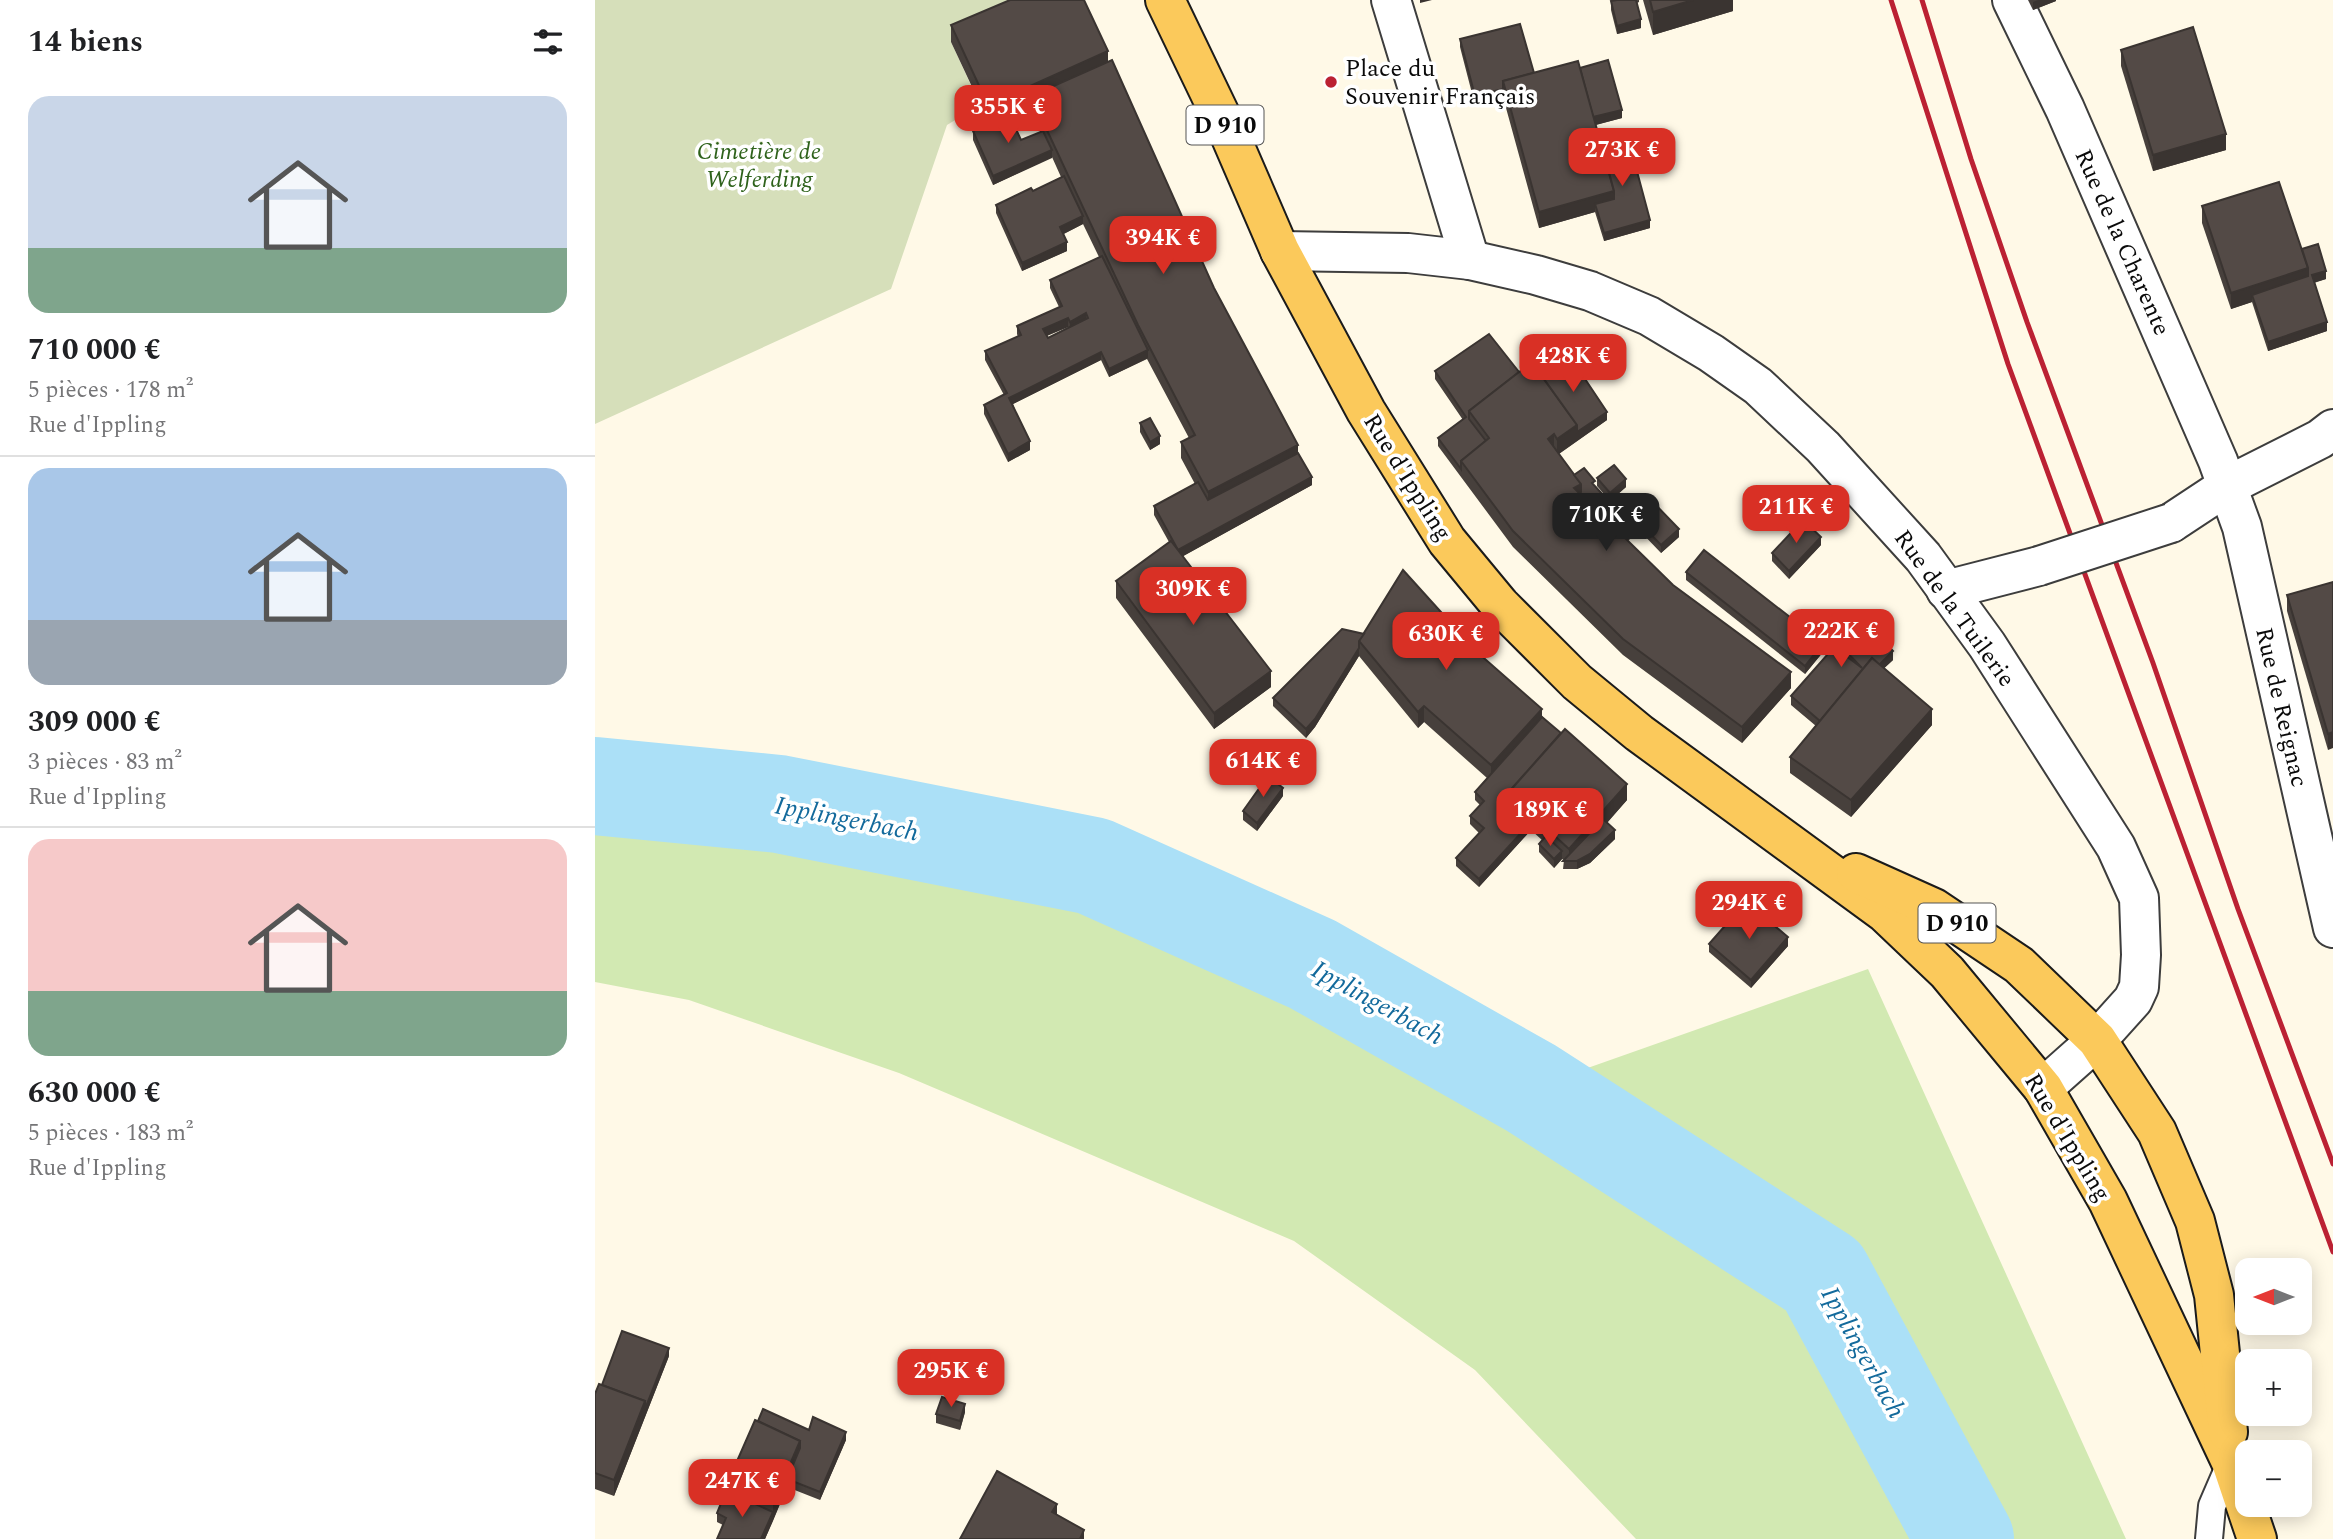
<!DOCTYPE html>
<html lang="fr">
<head>
<meta charset="utf-8">
<style>
	:root { --surface:#fff; --page:#f2f2f2; --text:#202124; --muted:#757577; --line:#e0e0e0; --accent:#d93025 }
	body { margin:0; font-family:Spectral,serif; background:var(--page); color:var(--text); height:100vh; display:flex; flex-direction:column; font-size:26px; white-space:nowrap }
	* { box-sizing:border-box; margin:0 }
	p { font-size:23px; color:var(--muted) }
	.icon { flex:none; width:38px; height:38px; fill:none; stroke:currentColor; stroke-width:2; stroke-linecap:round; stroke-linejoin:round }
	.map { position:relative; flex:1; overflow:hidden }
	.side { display:flex; flex-direction:column; background:var(--surface); width:595px }
	.side>* { flex:none }
	.needle { width:46px; rotate:270deg }
	.tools { position:absolute; left:1640px; top:1258px; display:grid; gap:14px }
	.tools a { display:grid; place-items:center; width:77px; height:77px; border-radius:14px; background:var(--surface); box-shadow:0 4px 18px #0003; font-size:35px }
	.price { position:absolute; translate:-50% -60px; padding:0 16px; border-radius:14px; background:var(--accent); color:#fff; font-size:23px; line-height:46px; filter:drop-shadow(0 2px 4px #0008) }
	.price::after { content:''; position:absolute; left:50%; top:42px; width:21px; height:16px; margin-left:-10px; background:inherit; clip-path:polygon(0 0,100% 0,50% 100%) }
	.price.on { background:#222; color:#fff }
	ul { padding:0; list-style:none }
	li { display:grid; align-content:center; gap:14px; height:371px; padding:0 28px }
	li+li { border-top:2px solid var(--line) }
	li span { display:grid; place-items:center; height:217px; border-radius:21px; color:#555 }
	li>.icon { margin-inline-start:auto }
	span .icon { width:126px; height:126px; fill:#fffc; stroke-width:1 }
	li b { font-size:30px }
	h2 { display:flex; justify-content:space-between; align-items:center; height:84px; padding:0 28px; font-size:30px }
	main { display:flex; flex:1; min-height:0 }
	.map>svg:first-child { display:block }
	.green { fill:#d2e9b2 }
	.cemetery { fill:#d6dfba }
	.lines { fill:none; stroke-linecap:round; stroke-linejoin:round }
	.river { stroke:#abe0f7; stroke-width:98 }
	.service-casing { stroke:#3d3d3d; stroke-width:30 }
	.minor-casing { stroke:#3d3d3d; stroke-width:42 }
	.primary-casing { stroke:#1b1b1b; stroke-width:42 }
	.service { stroke:#fff; stroke-width:26 }
	.minor { stroke:#fff; stroke-width:38 }
	.primary { stroke:#fbc95b; stroke-width:38 }
	.rail { stroke:#bb2133; stroke-width:5 }
	.minor-bridge-casing { stroke:#3d3d3d; stroke-width:42; stroke-linecap:butt }
	.minor-bridge { stroke:#fff; stroke-width:38 }
	.wall { fill:#47403c; fill-rule:evenodd }
	.shaded-wall { fill:#3a3431 }
	.building { fill:#534a46; stroke:#3a3431; stroke-width:2; fill-rule:evenodd }
	.poi-dot { fill:#bb2133; stroke:#fff; stroke-width:2.5 }
	.labels { text-anchor:middle; stroke-width:7; stroke-linejoin:round; paint-order:stroke }
	.shield { fill:#fff; stroke:#545454; stroke-width:2 }
	.shield-label { font-size:23px; font-weight:bold; fill:#0a0a0a }
	.poi-label { font-size:24px; fill:#0a0a0a; stroke:#fff; text-anchor:start }
	.park-label { font-size:24px; font-style:italic; fill:#2e621b; stroke:#fff }
	.street-label { font-size:24px; fill:#0a0a0a; stroke:#fff }
	.water-label { font-size:26px; font-style:italic; fill:#136a9c; stroke:#fff }
</style>
</head>
<body>
<main>
<section class="side">
<h2>14 biens<svg class="icon" aria-label="filters" viewBox="0 0 24 24"><path d="M4 7h16M4 17h16"/><circle cx="9" cy="7" r="2"/><circle cx="15" cy="17" r="2"/></svg></h2>
<ul>
<li><span style="background:linear-gradient(#c9d6e8 70%,#7fa58c 0)"><svg class="icon" aria-label="home" viewBox="0 0 24 24"><path d="M3 11l9-7 9 7M6 9v11h12V9"/></svg></span><div><b>710 000 €</b><p>5 pièces · 178 m²</p><p>Rue d'Ippling</p></div></li>
<li><span style="background:linear-gradient(#a9c7e8 70%,#9aa5b1 0)"><svg class="icon" aria-label="home" viewBox="0 0 24 24"><path d="M3 11l9-7 9 7M6 9v11h12V9"/></svg></span><div><b>309 000 €</b><p>3 pièces · 83 m²</p><p>Rue d'Ippling</p></div></li>
<li><span style="background:linear-gradient(#f6c9c9 70%,#7fa58c 0)"><svg class="icon" aria-label="home" viewBox="0 0 24 24"><path d="M3 11l9-7 9 7M6 9v11h12V9"/></svg></span><div><b>630 000 €</b><p>5 pièces · 183 m²</p><p>Rue d'Ippling</p></div></li>
</ul>
</section>
<div class="map">
<svg width="1738" height="1539" viewBox="0 0 1738 1539">
	<rect width="100%" height="100%" fill="#fff9e7"/>
	<!-- green -->
	<polygon class="green" points="0,786 184,804 498,866 717,964 936,1088 1273,969 1531,1539 1041,1539 880,1370 699,1241 304,1073 94,1000 0,982"/>
	<!-- cemetery -->
	<polygon class="cemetery" points="0,0 452,0 356,42 385,105 352,125 296,289 0,424"/>
	<g class="lines">
		<!-- river -->
		<polyline class="river" points="0,786 184,804 498,866 717,964 936,1088 1228,1276 1370,1539"/>
		<defs>
			<polyline id="service" points="1614,1539 1617,1506 1636,1462"/>
			<g id="minor">
				<polyline points="796,0 875,260"/>
				<polyline points="1417,0 1470,109 1623,461 1647,527 1738,928"/>
				<polyline points="685,251 813,253 875,260 941,275 995,291 1054,316 1116,353 1163,386 1228,447 1328,557 1392,645 1521,847 1544,898 1546,955 1544,987 1538,1000 1502,1040 1448,1088"/>
				<polyline points="1576,523 1632,486 1725,439 1738,429"/>
				<polyline points="1351,590 1444,566"/>
			</g>
			<g id="primary">
				<polyline points="570,0 634,133 685,251 771,411 852,541 905,605 982,682 1044,733 1290,913 1352,972 1448,1088 1513,1201 1636,1462 1662,1539"/>
				<polyline points="1261,873 1339,908 1424,965 1502,1040 1562,1132 1600,1221 1619,1295 1633,1432"/>
			</g>
		</defs>
		<!-- service casing -->
		<use href="#service" class="service-casing"/>
		<!-- minor casing -->
		<use href="#minor" class="minor-casing"/>
		<!-- primary casing -->
		<use href="#primary" class="primary-casing"/>
		<!-- service -->
		<use href="#service" class="service"/>
		<!-- minor -->
		<use href="#minor" class="minor"/>
		<!-- primary -->
		<use href="#primary" class="primary"/>
		<!-- rail -->
		<g class="rail">
			<polyline points="1296,0 1413,364 1738,1252"/>
			<polyline points="1327,0 1376,159 1432,322 1558,663 1643,909 1738,1164"/>
		</g>
		<defs>
			<polyline id="minor-bridge" points="1444,566 1576,523"/>
		</defs>
		<!-- minor-bridge casing -->
		<use href="#minor-bridge" class="minor-bridge-casing"/>
		<!-- minor-bridge -->
		<use href="#minor-bridge" class="minor-bridge"/>
	</g>
	<!-- wall -->
	<g class="wall">
		<polygon points="1044,0 1044,2 1042,3 1046,28 1022,34 1016,10 1016,1"/>
		<polygon points="1048,0 1138,0 1138,11 1058,35"/>
		<polygon points="1433,0 1461,0 1461,1 1438,10"/>
		<path d="M356,25L513,61L619,288L703,453L717,485L588,556L676,687L619,729L521,598V581L574,542L559,515V506L600,484L586,458V442L594,438L552,359L514,377L506,360L418,404L435,450L413,462L389,414V405L409,395L390,360V351L423,337L422,334V326L464,307L455,288V280L504,257L488,224L468,234L472,251L427,271L401,213V205L438,191L466,177L457,157L398,185L378,140V131L426,140L445,132L436,112V101L393,121L356,42ZM473,327L474,328L453,338L452,336Z"/>
		<polygon points="865,39 939,73 985,68 1027,118 1001,125 1006,143 1055,228 1009,241 1000,212 944,228 908,97 880,105 865,47"/>
		<polygon points="1526,50 1631,150 1558,171 1526,66"/>
		<polygon points="1607,206 1707,249 1731,279 1719,283 1732,331 1673,351 1657,302 1636,309 1607,223"/>
		<polygon points="939,365 1012,420 964,454 979,475 1000,486 1009,504 1002,510 1021,529 1054,498 1084,537 1066,553 1044,530 1033,541 1078,585 1196,688 1147,743 1028,655 918,547 843,446 843,438 868,420 840,379 840,371 924,372 926,371 926,367"/>
		<polygon points="545,423 565,444 555,450 545,432"/>
		<polygon points="1002,478 1031,487 1015,501 1002,486"/>
		<polygon points="1226,545 1194,579 1177,561 1177,553"/>
		<polygon points="1091,572 1228,652 1210,674 1091,580"/>
		<polygon points="1738,582 1733,750 1692,611 1692,595"/>
		<polygon points="769,634 882,652 1032,800 1012,823 1020,839 995,863 982,869 968,869 969,860 967,859 959,868 944,852 944,844 947,840 936,830 884,887 861,866 861,858 884,833 875,824 875,816 885,805 880,800 880,792 892,778 829,722 823,728 764,656 720,727 711,738 678,706 678,698"/>
		<polygon points="1243,643 1298,660 1289,668 1337,725 1256,817 1195,773 1195,757 1221,726 1196,705 1196,696 1243,650"/>
		<polygon points="688,796 662,831 648,820 648,811"/>
		<polygon points="1114,944 1193,946 1156,988 1114,952"/>
		<polygon points="74,1356 19,1496 0,1489 0,1394 7,1384"/>
		<polygon points="370,1412 365,1430 341,1423 341,1414"/>
		<polygon points="163,1421 214,1430 251,1440 225,1500 192,1487 170,1539 122,1539 128,1525 122,1522 122,1513 132,1492 132,1484"/>
	</g>
	<!-- shaded-wall -->
	<g class="shaded-wall">
		<polygon points="825,0 837,0 825,3"/>
		<polygon points="1098,0 1138,0 1138,11 1058,35 1058,12"/>
		<polygon points="1443,0 1461,0 1461,1 1438,10 1438,2"/>
		<polygon points="1046,19 1046,28 1022,34 1022,26"/>
		<polygon points="513,51 513,67 436,96 436,101 393,121 393,105"/>
		<polygon points="908,89 908,97 880,105 880,96"/>
		<polygon points="1027,110 1027,118 996,126 996,118"/>
		<polygon points="1631,134 1631,150 1558,171 1558,155"/>
		<polygon points="457,150 457,158 398,185 398,176"/>
		<polygon points="1019,191 1019,207 1000,204 1000,212 944,228 944,212"/>
		<polygon points="488,216 488,224 465,236 465,227"/>
		<polygon points="1055,220 1055,228 1009,241 1009,233"/>
		<polygon points="472,242 472,251 427,271 427,263"/>
		<polygon points="1713,268 1713,284 1657,295 1657,302 1636,309 1636,293"/>
		<polygon points="1731,271 1731,279 1717,283 1717,275"/>
		<polygon points="491,313 491,322 475,330 475,322"/>
		<polygon points="473,318 473,327 448,337 448,329"/>
		<polygon points="1732,322 1732,331 1673,351 1673,342"/>
		<polygon points="553,350 553,358 514,377 514,369"/>
		<polygon points="506,352 506,360 414,406 414,398"/>
		<polygon points="1012,412 1012,420 982,441 982,432"/>
		<polygon points="982,425 982,441 962,455 962,439"/>
		<polygon points="959,434 959,450 953,439"/>
		<polygon points="565,436 565,444 555,450 555,442"/>
		<polygon points="435,441 435,450 413,462 413,454"/>
		<polygon points="703,445 703,461 613,508 613,492"/>
		<polygon points="717,477 717,485 583,559 583,550"/>
		<polygon points="1031,479 1031,487 1015,501 1015,493"/>
		<polygon points="986,484 986,500 979,488"/>
		<polygon points="1009,496 1009,504 993,518 993,510"/>
		<polygon points="1044,522 1044,530 1024,548 1024,540"/>
		<polygon points="1084,529 1084,537 1066,553 1066,545"/>
		<polygon points="1226,537 1226,545 1194,579 1194,571"/>
		<polygon points="1228,643 1228,652 1210,674 1210,666"/>
		<polygon points="764,648 764,656 720,727 711,738 711,729"/>
		<polygon points="1298,651 1298,660 1281,676 1281,668"/>
		<polygon points="676,671 676,687 619,729 619,713"/>
		<polygon points="1196,672 1196,688 1147,743 1147,727"/>
		<polygon points="829,706 829,722 823,728 823,712"/>
		<polygon points="947,709 947,725 896,781 896,765"/>
		<polygon points="1337,709 1337,725 1256,817 1256,800"/>
		<polygon points="1738,732 1738,748 1733,750 1733,734"/>
		<polygon points="1032,784 1032,800 978,861 974,861 974,849"/>
		<polygon points="688,788 688,796 662,831 662,823"/>
		<polygon points="936,822 936,830 884,887 884,879"/>
		<polygon points="1020,830 1020,839 995,863 982,869 982,861"/>
		<polygon points="967,851 967,859 959,868 959,859"/>
		<polygon points="1193,937 1193,946 1156,988 1156,980"/>
		<polygon points="74,1348 74,1356 50,1417 50,1409"/>
		<polygon points="50,1401 50,1417 19,1496 19,1480"/>
		<polygon points="370,1404 370,1412 365,1430 365,1421"/>
		<polygon points="251,1432 251,1440 225,1500 225,1492"/>
		<polygon points="205,1441 205,1457 192,1479 192,1487 178,1521 178,1504"/>
		<polygon points="462,1504 462,1521 457,1512"/>
		<polygon points="178,1512 178,1521 170,1539 166,1539"/>
		<polygon points="489,1530 489,1539 485,1539"/>
	</g>
	<!-- building -->
	<g class="building">
		<polygon points="415,0 489,0 513,51 393,105 356,25"/>
		<polygon points="1022,0 1041,0 1046,19 1022,26 1016,1"/>
		<polygon points="1055,0 1098,0 1058,12"/>
		<polygon points="925,24 939,73 908,81 908,89 880,96 865,39"/>
		<polygon points="1598,27 1631,134 1558,155 1526,50"/>
		<polygon points="517,60 619,288 703,445 613,492 586,442 600,435 543,325 436,96"/>
		<polygon points="1013,60 1027,110 998,117 985,68"/>
		<polygon points="983,61 1019,191 944,212 908,81"/>
		<polygon points="414,114 426,140 448,131 457,150 398,176 378,131"/>
		<polygon points="1032,134 1055,220 1009,233 1000,204 1019,199 1019,191 1006,143"/>
		<polygon points="469,176 488,216 465,227 472,242 427,263 401,205 436,188 438,191"/>
		<polygon points="1684,182 1713,268 1636,293 1607,206"/>
		<polygon points="1723,244 1731,271 1717,275 1732,322 1673,342 1657,295 1713,276 1713,268 1707,249"/>
		<path d="M507,256L553,350L514,369L506,352L414,398L435,441L413,454L389,405L412,393L390,351L426,335L422,326L467,306L455,280ZM491,313L493,318L453,338L448,329L473,318L475,322Z"/>
		<polygon points="894,334 924,372 874,411 874,419 891,441 866,461 866,469 843,438 871,417 840,371"/>
		<polygon points="935,360 982,425 962,439 959,434 953,439 986,484 979,488 1078,585 1196,672 1147,727 1028,639 918,531 866,461 894,438 874,411 928,369 926,367"/>
		<polygon points="945,360 963,370 984,370 1012,412 982,432 982,425 939,365"/>
		<polygon points="555,418 565,436 555,442 545,423"/>
		<polygon points="703,453 717,477 583,550 559,506 603,482 613,500"/>
		<polygon points="1019,465 1031,479 1015,493 1002,478"/>
		<polygon points="989,468 1000,481 997,483 1009,496 998,506 984,493 986,492 986,484 979,475"/>
		<polygon points="1054,498 1084,529 1066,545 1044,522 1028,536 1021,529"/>
		<polygon points="1208,520 1226,537 1194,571 1177,553"/>
		<polygon points="576,541 676,671 619,713 521,581"/>
		<polygon points="1109,550 1228,643 1210,666 1091,572"/>
		<polygon points="808,570 882,652 947,709 896,765 829,706 823,712 764,641"/>
		<polygon points="1738,582 1738,732 1733,734 1692,595"/>
		<polygon points="1267,618 1298,651 1284,665 1277,658 1225,721 1196,696 1239,647 1267,668 1243,643"/>
		<polygon points="747,629 769,634 764,641 764,648 720,719 711,729 678,698"/>
		<polygon points="1277,658 1337,709 1256,800 1195,757"/>
		<polygon points="947,717 966,733 913,793 913,800 936,822 884,879 861,858 889,828 875,816 889,801 880,792"/>
		<polygon points="970,729 1032,784 974,849 913,793"/>
		<polygon points="673,776 688,788 662,823 648,811"/>
		<polygon points="1008,819 1020,830 995,854 982,861 968,861"/>
		<polygon points="951,836 967,851 959,859 944,844"/>
		<polygon points="1151,902 1193,937 1156,980 1114,944"/>
		<polygon points="27,1331 74,1348 50,1409 50,1401 7,1385"/>
		<polygon points="4,1384 50,1401 19,1480 0,1473 0,1394"/>
		<polygon points="347,1397 370,1404 365,1421 341,1414"/>
		<polygon points="168,1409 214,1430 218,1417 251,1432 225,1492 192,1479 205,1448 205,1441 163,1421"/>
		<polygon points="160,1420 205,1441 178,1504 132,1484"/>
		<polygon points="402,1471 462,1504 457,1512 489,1530 485,1539 365,1539"/>
		<polygon points="131,1491 178,1512 166,1539 122,1539 131,1518 122,1513"/>
	</g>
	<!-- markers -->
	<circle class="poi-dot" cx="736" cy="82" r="7"/>
	<g class="labels">
		<!-- shield labels -->
		<g class="shield">
			<rect x="591.5" y="105.5" width="77" height="39" rx="5"/>
			<rect x="1323.5" y="903.5" width="77" height="39" rx="5"/>
		</g>
		<g class="shield-label">
			<text x="630" y="133">D 910</text>
			<text x="1362" y="931">D 910</text>
		</g>
		<!-- poi labels -->
		<g class="poi-label">
			<text x="750" y="76">Place du<tspan x="750" dy="28">Souvenir Français</tspan></text>
		</g>
		<!-- park labels -->
		<g class="park-label">
			<text x="164" y="159">Cimetière de<tspan x="164" dy="28">Welferding</tspan></text>
		</g>
		<!-- street labels -->
		<g class="street-label">
			<text transform="translate(1528 242) rotate(66)" y="8">Rue de la Charente</text>
			<text transform="translate(813 477) rotate(58)" y="8">Rue d'Ippling</text>
			<text transform="translate(1360 608) rotate(54)" y="8">Rue de la Tuilerie</text>
			<text transform="translate(1687 707) rotate(77)" y="8">Rue de Reignac</text>
			<text transform="translate(1473 1137) rotate(59)" y="8">Rue d'Ippling</text>
		</g>
		<!-- water labels -->
		<g class="water-label">
			<text transform="translate(252 818) rotate(11)" y="9">Ipplingerbach</text>
			<text transform="translate(783 1002) rotate(29)" y="9">Ipplingerbach</text>
			<text transform="translate(1269 1352) rotate(61)" y="9">Ipplingerbach</text>
		</g>
	</g>
</svg>
<div class="tools">
<a><svg class="needle" viewBox="-14 -14 28 28"><path d="M0-13l5 13h-10z" fill="#e53935"/><path d="M0 13l5-13h-10z" fill="#757577"/></svg></a>
<a>+</a>
<a>−</a>
</div>
<b class="price" style="left:413px;top:145px">355K €</b>
<b class="price" style="left:1027px;top:188px">273K €</b>
<b class="price" style="left:568px;top:276px">394K €</b>
<b class="price" style="left:978px;top:394px">428K €</b>
<b class="price" style="left:1201px;top:545px">211K €</b>
<b class="price on" style="left:1011px;top:553px">710K €</b>
<b class="price" style="left:598px;top:627px">309K €</b>
<b class="price" style="left:1246px;top:669px">222K €</b>
<b class="price" style="left:851px;top:672px">630K €</b>
<b class="price" style="left:668px;top:799px">614K €</b>
<b class="price" style="left:955px;top:848px">189K €</b>
<b class="price" style="left:1154px;top:941px">294K €</b>
<b class="price" style="left:356px;top:1409px">295K €</b>
<b class="price" style="left:147px;top:1519px">247K €</b>
</div>
</main>
</body>
</html>
